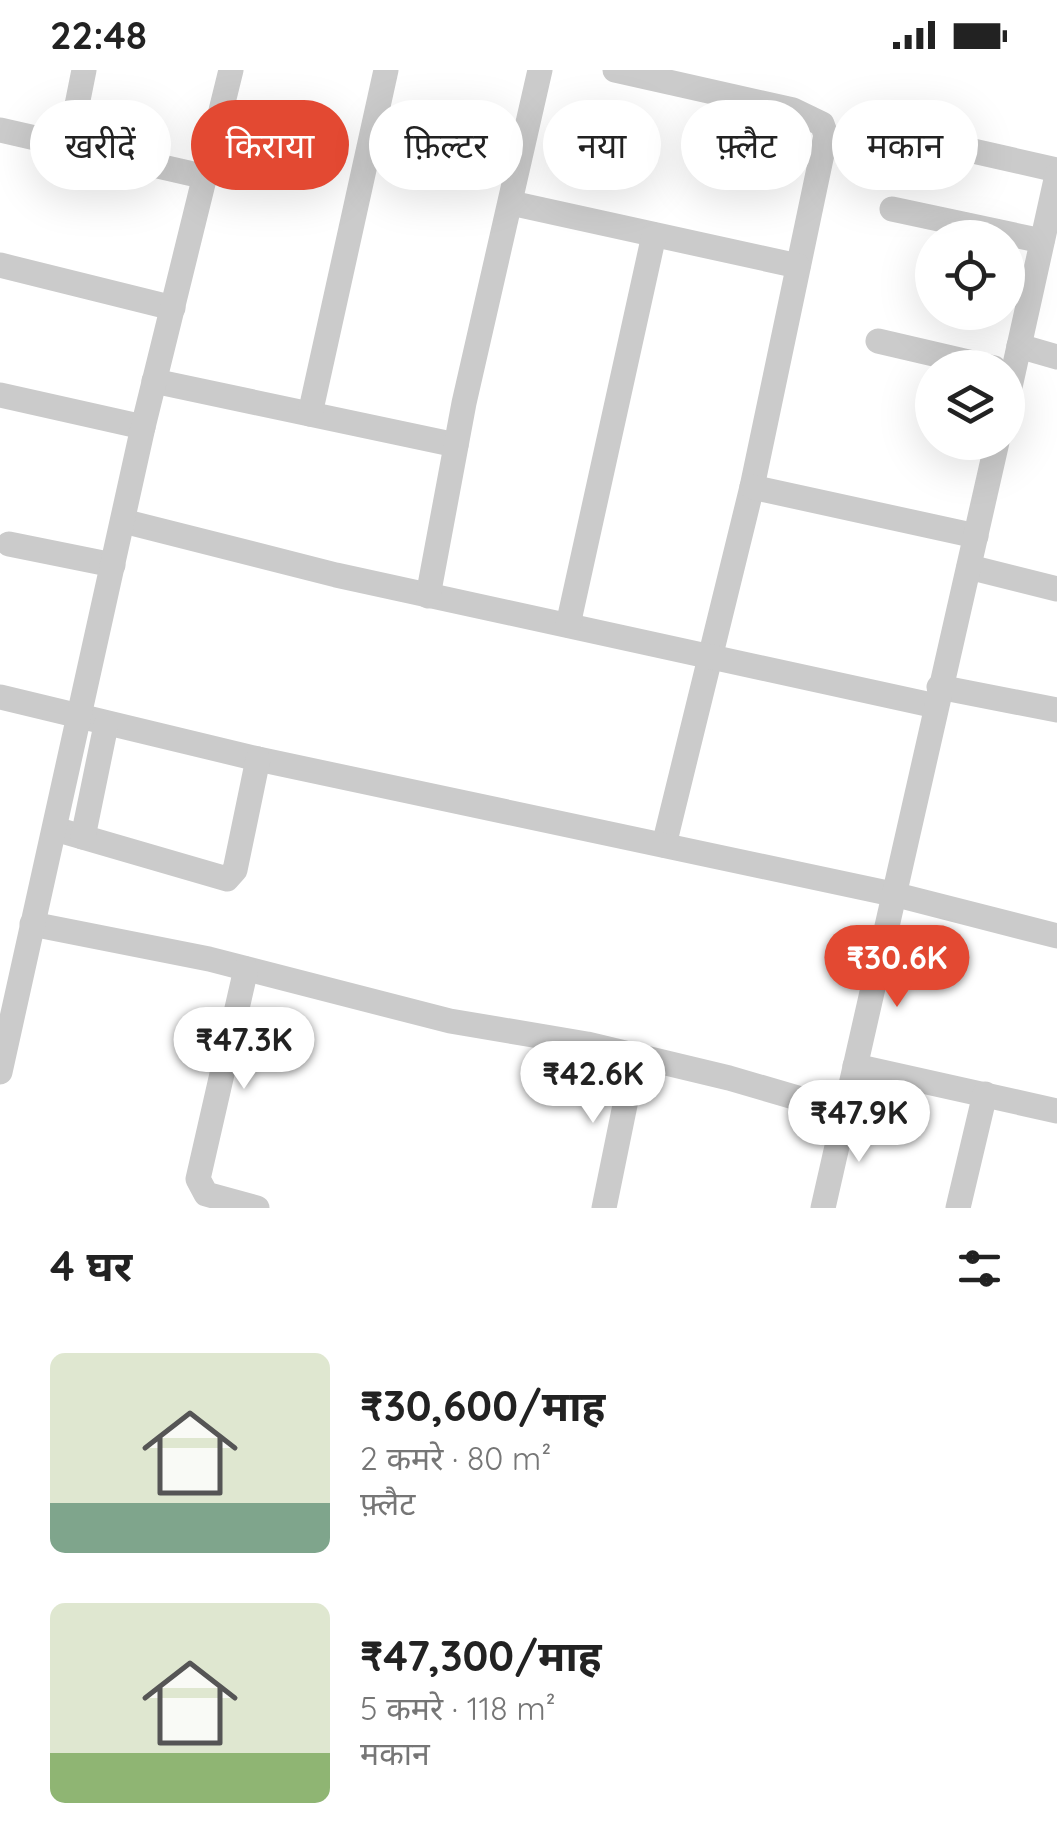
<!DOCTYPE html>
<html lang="hi">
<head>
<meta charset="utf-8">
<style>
	:root { --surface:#fff; --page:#f6f6f6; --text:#222; --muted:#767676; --accent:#e34932 }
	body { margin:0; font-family:Quicksand,"Noto Sans Devanagari",sans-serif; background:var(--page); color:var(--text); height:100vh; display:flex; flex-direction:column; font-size:38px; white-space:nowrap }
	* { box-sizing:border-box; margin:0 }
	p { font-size:32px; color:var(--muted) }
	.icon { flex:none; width:55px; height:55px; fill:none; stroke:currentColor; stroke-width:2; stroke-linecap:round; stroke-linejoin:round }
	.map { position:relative; height:1138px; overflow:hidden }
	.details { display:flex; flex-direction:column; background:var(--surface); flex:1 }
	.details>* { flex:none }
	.hud { position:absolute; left:30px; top:30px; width:998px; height:90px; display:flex; gap:20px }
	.tools { position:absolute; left:915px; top:150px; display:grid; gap:20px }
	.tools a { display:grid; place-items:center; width:110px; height:110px; border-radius:50%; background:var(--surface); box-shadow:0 10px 40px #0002; font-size:50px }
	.price { position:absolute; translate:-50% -85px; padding:0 22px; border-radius:35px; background:#fff; color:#222; font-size:32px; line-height:65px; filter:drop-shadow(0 2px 5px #0008) }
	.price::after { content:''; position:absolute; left:50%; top:60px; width:30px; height:22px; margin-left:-15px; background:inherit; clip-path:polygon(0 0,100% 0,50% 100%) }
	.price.on { background:var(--accent); color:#fff }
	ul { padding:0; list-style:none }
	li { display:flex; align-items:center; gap:30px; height:250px; padding:0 50px }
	li span { display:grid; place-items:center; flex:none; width:280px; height:200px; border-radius:15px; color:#555 }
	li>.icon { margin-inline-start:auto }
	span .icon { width:120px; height:120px; fill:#fffc; stroke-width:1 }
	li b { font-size:42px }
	h2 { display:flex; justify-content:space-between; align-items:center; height:120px; padding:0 50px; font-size:42px }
	.chip { padding:0 35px; border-radius:45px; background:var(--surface); box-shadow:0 10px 40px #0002; font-size:35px; line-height:90px }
	.chip.on { background:var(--accent); color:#fff }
	.status { display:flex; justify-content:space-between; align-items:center; height:70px; padding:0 50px; background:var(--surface); direction:ltr }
	.status svg { height:28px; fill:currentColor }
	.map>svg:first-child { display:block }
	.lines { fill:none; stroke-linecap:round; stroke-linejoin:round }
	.minor { stroke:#cbcbcb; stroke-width:25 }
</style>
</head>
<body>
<div class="status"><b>22:48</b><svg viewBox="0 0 49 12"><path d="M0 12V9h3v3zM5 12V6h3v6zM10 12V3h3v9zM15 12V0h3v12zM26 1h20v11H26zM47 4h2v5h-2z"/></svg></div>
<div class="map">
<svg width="1057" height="1138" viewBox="0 0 1057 1138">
	<rect width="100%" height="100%" fill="#fff"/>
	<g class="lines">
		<!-- minor -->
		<g class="minor">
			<polyline points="615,0 793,40 822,54 826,65 752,417 664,775"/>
			<polyline points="0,60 206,107"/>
			<polyline points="911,67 1057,100"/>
			<polyline points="69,75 84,0"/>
			<polyline points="511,133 798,196"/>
			<polyline points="892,139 1042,171"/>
			<polyline points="0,195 173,238"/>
			<polyline points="878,271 994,298"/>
			<polyline points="1019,276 1057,287"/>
			<polyline points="154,311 456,375"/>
			<polyline points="0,325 143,357"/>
			<polyline points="1008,326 1057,105"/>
			<polyline points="310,344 386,0"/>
			<polyline points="752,417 976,466"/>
			<polyline points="123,451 336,505 936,636"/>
			<polyline points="9,474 113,495"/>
			<polyline points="969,497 1057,519"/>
			<polyline points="428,526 464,333 540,0"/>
			<polyline points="568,555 654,165"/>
			<polyline points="939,617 1057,640"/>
			<polyline points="0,627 258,689 897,825 1057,866"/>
			<polyline points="55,759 227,809 235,800 258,689"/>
			<polyline points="83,767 106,655"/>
			<polyline points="32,854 209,889 450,951 587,974 729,1008 842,1041"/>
			<polyline points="246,899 198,1109 206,1124 257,1138"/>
			<polyline points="855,996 1057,1041"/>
			<polyline points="0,1002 143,357 231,0"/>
			<polyline points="604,1138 635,986"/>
			<polyline points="823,1138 997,372"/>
			<polyline points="958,1138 985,1024"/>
		</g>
	</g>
</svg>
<div class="tools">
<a><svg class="icon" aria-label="locate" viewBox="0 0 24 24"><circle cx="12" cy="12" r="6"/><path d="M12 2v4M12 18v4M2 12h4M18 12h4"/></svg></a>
<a><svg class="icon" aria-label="layers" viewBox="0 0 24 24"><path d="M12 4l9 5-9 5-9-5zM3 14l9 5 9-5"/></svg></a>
</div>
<b class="price on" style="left:897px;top:940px">₹30.6K</b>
<b class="price" style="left:244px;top:1022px">₹47.3K</b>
<b class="price" style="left:593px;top:1056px">₹42.6K</b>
<b class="price" style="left:859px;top:1095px">₹47.9K</b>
<div class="hud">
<a class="chip">खरीदें</a>
<a class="chip on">किराया</a>
<a class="chip">फ़िल्टर</a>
<a class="chip">नया</a>
<a class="chip">फ़्लैट</a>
<a class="chip">मकान</a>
</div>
</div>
<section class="details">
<h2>4 घर<svg class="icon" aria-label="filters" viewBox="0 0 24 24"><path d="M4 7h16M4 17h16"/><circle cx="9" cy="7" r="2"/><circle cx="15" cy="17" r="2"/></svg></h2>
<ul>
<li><span style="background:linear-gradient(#dfe7d0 75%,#7fa58c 0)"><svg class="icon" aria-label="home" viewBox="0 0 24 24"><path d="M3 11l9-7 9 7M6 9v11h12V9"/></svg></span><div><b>₹30,600/माह</b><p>2 कमरे · 80 m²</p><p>फ़्लैट</p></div></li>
<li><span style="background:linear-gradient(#dfe7d0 75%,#8fb573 0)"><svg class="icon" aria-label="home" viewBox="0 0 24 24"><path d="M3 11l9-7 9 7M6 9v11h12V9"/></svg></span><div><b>₹47,300/माह</b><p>5 कमरे · 118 m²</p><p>मकान</p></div></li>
</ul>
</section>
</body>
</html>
